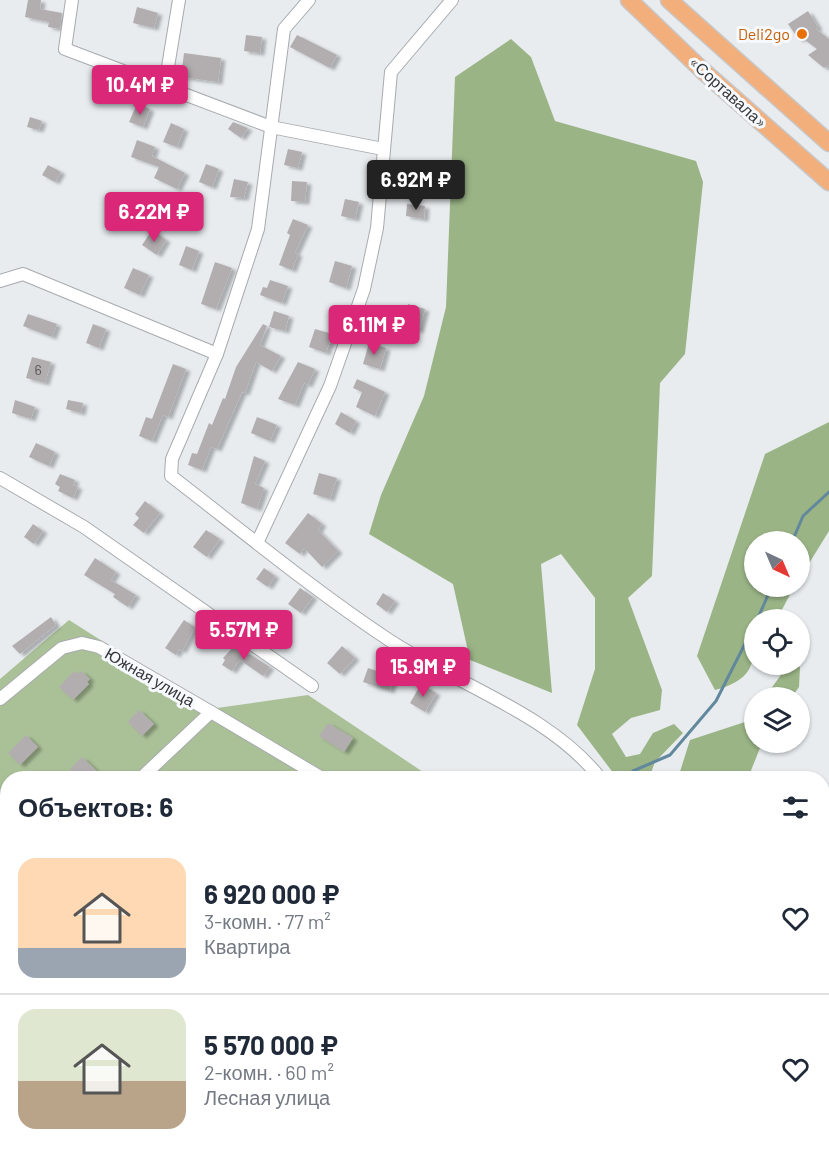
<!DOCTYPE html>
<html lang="ru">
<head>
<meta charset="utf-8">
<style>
	:root { --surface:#fff; --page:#f6f6f7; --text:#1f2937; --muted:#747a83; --line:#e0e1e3; --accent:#db2777 }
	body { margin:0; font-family:Barlow,sans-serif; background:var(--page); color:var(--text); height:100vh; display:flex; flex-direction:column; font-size:22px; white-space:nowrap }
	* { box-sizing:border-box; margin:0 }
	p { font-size:20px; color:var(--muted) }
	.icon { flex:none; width:33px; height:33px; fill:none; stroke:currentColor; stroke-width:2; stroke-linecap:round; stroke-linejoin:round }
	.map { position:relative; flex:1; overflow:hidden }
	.sheet { position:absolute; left:0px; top:771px; width:830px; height:384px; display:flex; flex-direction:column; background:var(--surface); border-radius:24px 24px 0 0; box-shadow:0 2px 4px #0004 }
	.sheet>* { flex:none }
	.needle { width:39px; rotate:136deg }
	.tools { position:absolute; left:744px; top:531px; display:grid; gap:12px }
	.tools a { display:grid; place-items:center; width:66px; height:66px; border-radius:50%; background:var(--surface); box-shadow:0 2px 4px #0004; font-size:30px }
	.price { position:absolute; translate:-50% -51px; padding:0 14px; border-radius:6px; background:var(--accent); color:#fff; font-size:20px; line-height:39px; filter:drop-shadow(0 2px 3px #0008) }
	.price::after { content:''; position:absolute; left:50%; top:36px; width:18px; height:14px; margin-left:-9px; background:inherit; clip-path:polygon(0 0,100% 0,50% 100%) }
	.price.selected { background:#222; color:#fff }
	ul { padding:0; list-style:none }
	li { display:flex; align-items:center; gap:18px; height:150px; padding:0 18px }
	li+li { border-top:2px solid var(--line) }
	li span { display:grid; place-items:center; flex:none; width:168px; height:120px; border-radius:18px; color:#555 }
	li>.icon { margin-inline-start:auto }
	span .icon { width:72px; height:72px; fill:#fffc; stroke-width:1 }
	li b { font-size:26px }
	h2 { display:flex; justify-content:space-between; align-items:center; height:72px; padding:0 18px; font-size:26px }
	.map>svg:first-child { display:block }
	.green { fill:#aac198 }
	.forest { fill:#9ab486 }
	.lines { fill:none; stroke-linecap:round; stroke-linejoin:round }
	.stream { stroke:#62889d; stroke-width:3 }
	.building { fill:#b2aeb0; filter:url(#shadow) }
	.minor-casing { stroke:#a8abae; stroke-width:14 }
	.highway-casing { stroke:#c7c7c8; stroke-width:19 }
	.minor { stroke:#fff; stroke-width:12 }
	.highway { stroke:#f3af7b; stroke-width:16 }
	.food-dot { fill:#e8710a; stroke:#f6f9fd; stroke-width:2 }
	.labels { text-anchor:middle; stroke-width:6; stroke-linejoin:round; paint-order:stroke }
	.number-label { font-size:14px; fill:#555557 }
	.food-label { font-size:16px; fill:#c56008; stroke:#f6f9fd; text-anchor:end }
	.street-label { font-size:16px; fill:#363739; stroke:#f6f9fd }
</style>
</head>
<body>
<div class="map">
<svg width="829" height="1155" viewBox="0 0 829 1155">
	<defs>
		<filter id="shadow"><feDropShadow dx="4.5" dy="2.5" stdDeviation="1.5" flood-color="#0004"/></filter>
	</defs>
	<rect width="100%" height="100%" fill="#e8ecef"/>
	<!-- green -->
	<g class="green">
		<polygon points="69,620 140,665 217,708 308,695 432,778 8,778 8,1009 0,1013 0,679"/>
		<polygon points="822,992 829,995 829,1155 539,1155 524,1148 822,1148"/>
		<polygon points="440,1148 501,1148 508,1155 436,1155"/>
	</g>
	<!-- forest -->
	<g class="forest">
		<polygon points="511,39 531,57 555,121 696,161 703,182 685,354 660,383 652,576 628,598 662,690 660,710 631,718 612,734 626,757 640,754 653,733 674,724 683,733 655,762 649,778 617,778 577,725 595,669 595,598 561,554 541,564 552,693 470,660 453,584 369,534 381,495 424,396 446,307 455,77"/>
		<path d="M829,422V531L800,578V542H754V586L794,587L777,619L754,620C754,659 759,678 715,690L697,656L765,454Z"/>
		<polygon points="788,665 800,667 799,687 792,697 765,697"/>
		<polygon points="754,714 754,742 762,743 748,778 678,778 690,740 751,720"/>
		<polygon points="7,1022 8,1148 427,1148 423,1155 0,1155 0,1025"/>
	</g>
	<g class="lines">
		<!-- stream -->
		<g class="stream">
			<polyline points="792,542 803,516 829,492"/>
			<polyline points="757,620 772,586"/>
			<polyline points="633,771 670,755 716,701 754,626"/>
		</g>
	</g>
	<!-- building -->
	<g class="building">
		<polygon points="28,0 41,0 40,9 62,13 60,29 48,27 49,22 25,17"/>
		<polygon points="137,7 158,13 154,28 133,23"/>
		<polygon points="808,11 818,27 816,29 829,39 829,65 824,68 808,55 817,49 802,38 799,40 788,24"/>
		<polygon points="246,35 262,37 260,53 244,51"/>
		<polygon points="297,35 337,55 330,68 290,47"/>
		<polygon points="184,53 221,58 218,82 181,77"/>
		<polygon points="137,104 150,109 143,127 129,122"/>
		<polygon points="30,117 42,121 39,130 27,127"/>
		<polygon points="233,122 248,128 241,138 228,129"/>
		<polygon points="171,123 184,129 177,147 163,142"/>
		<polygon points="137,140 155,147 152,156 185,173 177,189 154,178 159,167 131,157"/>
		<polygon points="288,149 302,152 298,168 284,165"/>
		<polygon points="206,164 219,169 212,187 199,182"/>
		<polygon points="48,165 61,172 55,182 42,175"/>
		<polygon points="234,179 248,182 244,198 230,197"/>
		<polygon points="292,181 307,182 305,202 291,201"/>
		<polygon points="345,199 359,202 355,219 341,216"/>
		<polygon points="407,204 425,206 424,219 406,216"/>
		<polygon points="293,219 308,225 295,253 298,254 292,270 279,265 290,235 287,233"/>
		<polygon points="152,230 166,240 157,255 142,245"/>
		<polygon points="186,246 199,251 192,270 179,265"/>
		<polygon points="335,261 352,266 346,288 329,282"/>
		<polygon points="215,262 232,268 216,309 201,304"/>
		<polygon points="133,268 149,275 140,295 124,288"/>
		<polygon points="270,280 288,286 282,303 260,295 263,287 267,288"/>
		<polygon points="408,304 425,309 419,331 401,325"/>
		<polygon points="274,311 289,316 285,331 269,327"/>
		<polygon points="28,314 57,324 52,337 23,326"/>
		<polygon points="93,324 106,329 99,348 86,343"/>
		<polygon points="263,324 267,326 260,345 281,356 272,371 256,362 245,393 242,392 217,449 211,447 202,470 188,465 192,453 197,454 209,423 212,425 223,398 225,399 236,367"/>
		<polygon points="315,329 332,334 326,353 309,347"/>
		<polygon points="369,343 386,348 380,369 363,364"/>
		<polygon points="32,357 51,362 45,383 26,378"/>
		<polygon points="298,362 315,369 308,385 304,383 295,405 278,399"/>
		<polygon points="173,364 186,369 168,417 163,415 152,441 139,436 146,417 152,419"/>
		<polygon points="357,379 385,392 375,416 356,407 362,392 353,388"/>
		<polygon points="15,400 35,407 31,419 12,413"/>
		<polygon points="68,400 83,403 81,413 66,409"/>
		<polygon points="341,412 356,421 350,433 335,424"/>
		<polygon points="257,417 277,425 270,441 251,433"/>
		<polygon points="36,443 55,452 49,466 29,457"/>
		<polygon points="254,456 265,461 255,484 264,488 257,509 241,503"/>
		<polygon points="319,473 337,478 330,499 313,494"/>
		<polygon points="60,474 75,480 73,485 78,487 73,498 58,491 60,487 55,484"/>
		<polygon points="145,501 160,513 144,533 133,525 139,518 135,514"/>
		<polygon points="308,513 322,524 318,530 338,551 322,567 304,548 300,554 285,543"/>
		<polygon points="33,524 43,531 34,544 24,537"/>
		<polygon points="206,530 220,539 207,557 193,547"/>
		<polygon points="95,558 116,572 111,580 136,595 128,607 113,597 115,594 84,575"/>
		<polygon points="264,568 275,576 268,587 256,579"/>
		<polygon points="300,588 313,597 301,613 288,604"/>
		<polygon points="383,593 395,601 387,612 376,604"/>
		<polygon points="51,617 56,625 20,654 12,646"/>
		<polygon points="184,620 195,627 182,651 179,649 176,655 165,648"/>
		<polygon points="235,645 270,667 263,676 240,660 232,671 222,665 225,660 223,658"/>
		<polygon points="342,646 355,658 340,674 327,663"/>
		<polygon points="368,668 394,677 390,691 363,682"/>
		<polygon points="74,671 78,674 81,671 90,679 87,682 89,684 73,700 59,687"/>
		<polygon points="421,684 436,693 425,712 410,703"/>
		<polygon points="139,710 154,724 142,736 128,722"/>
		<polygon points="328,723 353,738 344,752 319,736"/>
		<polygon points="26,735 38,747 20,765 8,753"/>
		<polygon points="82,757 99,773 94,778 79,778 70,769"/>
	</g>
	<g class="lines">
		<defs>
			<g id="minor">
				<polyline points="72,0 65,49 271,127 383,149"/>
				<polyline points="165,85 179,0"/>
				<path d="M0,281L23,274L217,354L172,459L171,476C241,530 315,591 389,640C456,684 550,714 600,778"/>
				<polyline points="217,354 258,229 284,29 309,0"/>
				<polyline points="0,478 84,527 312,686"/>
				<polyline points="257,543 330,386 364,289 377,228 391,72 452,0"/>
				<polyline points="0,699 62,648 82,643 99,647 211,712"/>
				<polyline points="141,778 211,712 322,778"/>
				<polyline points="822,817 829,795"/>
				<polyline points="0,913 8,906"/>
				<polyline points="822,1050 829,1052"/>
				<polyline points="678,1155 680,1148"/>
			</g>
			<g id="highway">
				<polyline points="629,0 702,70 829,182"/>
				<polyline points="669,0 829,143"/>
			</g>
		</defs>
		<!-- minor casing -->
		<use href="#minor" class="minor-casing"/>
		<!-- highway casing -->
		<use href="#highway" class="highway-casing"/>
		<!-- minor -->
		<use href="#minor" class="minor"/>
		<!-- highway -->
		<use href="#highway" class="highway"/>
	</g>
	<!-- markers -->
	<circle class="food-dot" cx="802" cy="34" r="6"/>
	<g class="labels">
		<!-- number labels -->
		<g class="number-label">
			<text x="38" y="375">6</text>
		</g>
		<!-- food labels -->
		<g class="food-label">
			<text x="790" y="40">Deli2go</text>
		</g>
		<!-- street labels -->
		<g class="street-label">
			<text transform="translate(728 92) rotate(42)" y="6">«Сортавала»</text>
			<text transform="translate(150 677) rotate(30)" y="6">Южная улица</text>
		</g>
	</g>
</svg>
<div class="tools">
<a><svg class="needle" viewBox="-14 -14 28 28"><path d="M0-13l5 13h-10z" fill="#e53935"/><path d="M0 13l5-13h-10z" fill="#747a83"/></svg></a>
<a><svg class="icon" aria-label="locate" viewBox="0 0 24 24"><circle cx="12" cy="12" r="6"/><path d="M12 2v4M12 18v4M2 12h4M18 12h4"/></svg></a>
<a><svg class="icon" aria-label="layers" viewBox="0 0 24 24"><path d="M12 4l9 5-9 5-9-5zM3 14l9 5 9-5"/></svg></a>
</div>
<b class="price" style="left:140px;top:116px">10.4M ₽</b>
<b class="price selected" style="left:416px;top:211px">6.92M ₽</b>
<b class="price" style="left:154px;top:243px">6.22M ₽</b>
<b class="price" style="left:374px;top:356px">6.11M ₽</b>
<b class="price" style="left:244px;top:661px">5.57M ₽</b>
<b class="price" style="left:423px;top:698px">15.9M ₽</b>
<section class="sheet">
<h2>Объектов: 6<svg class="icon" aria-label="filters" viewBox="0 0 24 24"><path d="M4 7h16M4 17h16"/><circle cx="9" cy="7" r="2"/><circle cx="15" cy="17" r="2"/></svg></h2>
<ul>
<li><span style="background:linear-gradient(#ffd9b3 75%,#9aa5b1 0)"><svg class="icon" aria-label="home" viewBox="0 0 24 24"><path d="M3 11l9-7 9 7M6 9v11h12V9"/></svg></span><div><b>6 920 000 ₽</b><p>3-комн. · 77 m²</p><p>Квартира</p></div><svg class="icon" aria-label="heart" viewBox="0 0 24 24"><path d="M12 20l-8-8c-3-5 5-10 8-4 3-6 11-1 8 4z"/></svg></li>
<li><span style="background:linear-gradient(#dfe7d0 60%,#b9a48a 0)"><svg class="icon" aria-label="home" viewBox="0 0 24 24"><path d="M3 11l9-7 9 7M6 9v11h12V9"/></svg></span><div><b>5 570 000 ₽</b><p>2-комн. · 60 m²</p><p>Лесная улица</p></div><svg class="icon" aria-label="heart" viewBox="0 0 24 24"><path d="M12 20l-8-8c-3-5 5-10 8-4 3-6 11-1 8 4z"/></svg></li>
</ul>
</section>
</div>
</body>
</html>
